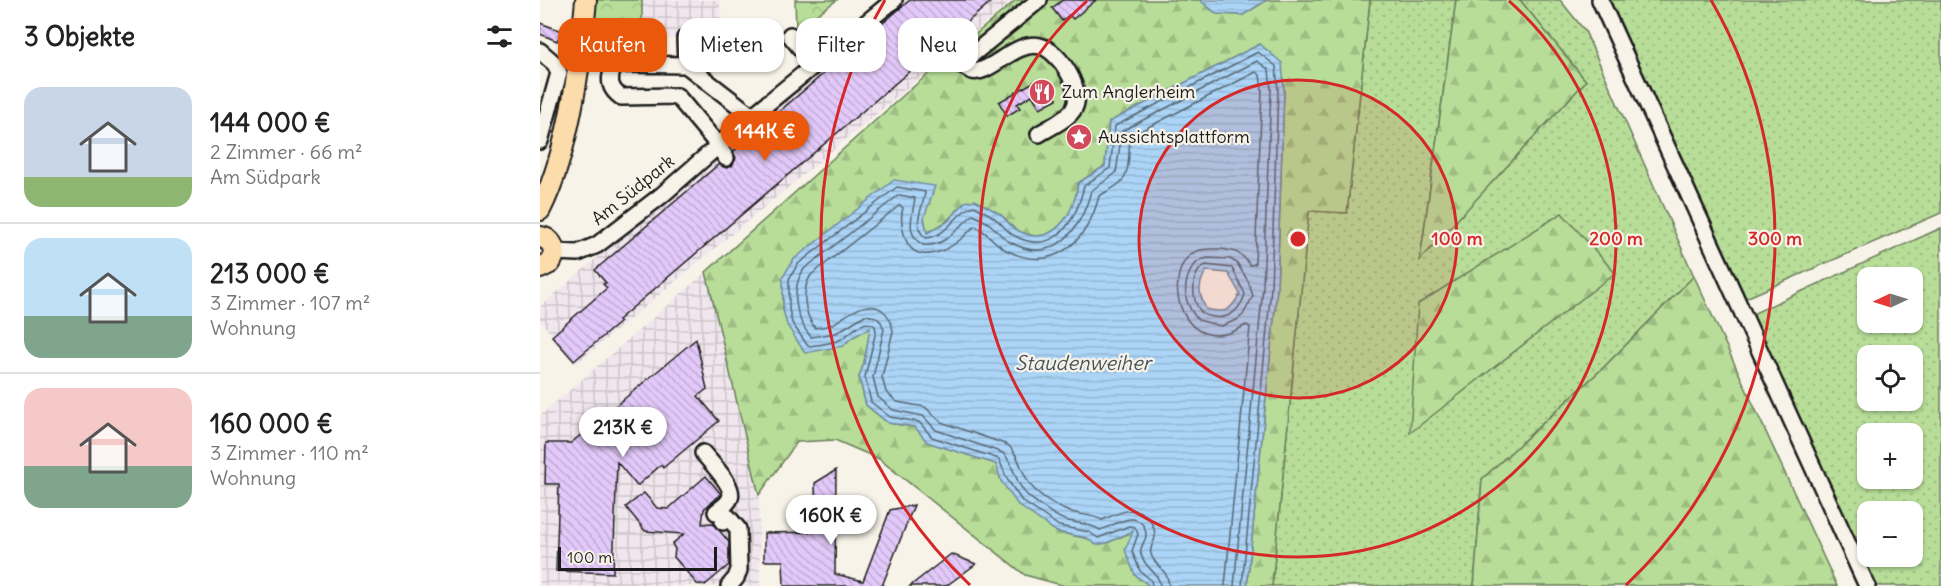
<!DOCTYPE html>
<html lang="de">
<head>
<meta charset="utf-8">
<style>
	:root { --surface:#fff; --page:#f6f6f6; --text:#222; --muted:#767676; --line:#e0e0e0; --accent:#ea580c }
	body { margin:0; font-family:Delius,sans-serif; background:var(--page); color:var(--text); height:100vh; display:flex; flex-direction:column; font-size:22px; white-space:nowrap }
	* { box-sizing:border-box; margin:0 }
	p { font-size:20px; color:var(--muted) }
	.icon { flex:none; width:33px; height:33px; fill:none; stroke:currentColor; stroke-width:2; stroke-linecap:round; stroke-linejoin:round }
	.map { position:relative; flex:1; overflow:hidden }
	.sheet { display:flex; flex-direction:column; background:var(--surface); width:540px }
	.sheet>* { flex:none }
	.hud { position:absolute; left:18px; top:18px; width:570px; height:54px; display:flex; gap:12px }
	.needle { width:39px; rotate:266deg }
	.buttons { position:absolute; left:1317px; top:267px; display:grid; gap:12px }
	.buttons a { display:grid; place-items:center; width:66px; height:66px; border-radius:12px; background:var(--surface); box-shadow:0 2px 4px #0004; font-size:30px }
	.scale { position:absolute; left:18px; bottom:15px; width:159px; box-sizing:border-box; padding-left:6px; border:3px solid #1c1c1c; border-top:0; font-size:16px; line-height:21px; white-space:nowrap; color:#1c1c1c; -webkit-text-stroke:4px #f7f3e8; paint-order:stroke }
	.price { position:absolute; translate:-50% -51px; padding:0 14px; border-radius:21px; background:#fff; color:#222; font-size:20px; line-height:39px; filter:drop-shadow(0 2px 3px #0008) }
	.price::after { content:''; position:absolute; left:50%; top:36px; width:18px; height:14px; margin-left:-9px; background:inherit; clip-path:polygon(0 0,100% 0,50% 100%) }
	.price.selected { background:var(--accent); color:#fff }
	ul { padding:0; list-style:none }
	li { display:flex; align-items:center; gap:18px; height:150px; padding:0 24px }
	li+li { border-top:2px solid var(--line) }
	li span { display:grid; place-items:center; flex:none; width:168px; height:120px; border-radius:18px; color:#555 }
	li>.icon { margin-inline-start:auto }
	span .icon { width:72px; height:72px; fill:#fffc; stroke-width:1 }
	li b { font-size:26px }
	h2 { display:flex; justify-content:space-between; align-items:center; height:72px; padding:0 24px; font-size:26px }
	.tag { padding:0 21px; border-radius:18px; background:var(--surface); box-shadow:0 2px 4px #0004; font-size:21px; line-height:54px }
	.tag.selected { background:var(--accent); color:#fff }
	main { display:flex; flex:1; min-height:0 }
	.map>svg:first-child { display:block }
	.industrial { fill:url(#industrial-grid) }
	.grass { fill:url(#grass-dots); stroke:#6a7c5a; stroke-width:1.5; fill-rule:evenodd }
	.forest { fill:url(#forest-firs); stroke:#6a7c5a; stroke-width:1.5 }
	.park { fill:url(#park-crowns); stroke:#6a7c5a; stroke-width:1.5 }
	.water { fill:url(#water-rules); stroke:#728a9f; stroke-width:1.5; fill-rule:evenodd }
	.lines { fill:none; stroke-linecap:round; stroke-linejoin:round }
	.shore { stroke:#556673; stroke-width:1.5 }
	.building { fill:url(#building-back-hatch); stroke:#1c1c1c; stroke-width:1.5 }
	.minor-casing { stroke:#1c1c1c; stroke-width:20 }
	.major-casing { stroke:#1c1c1c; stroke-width:24 }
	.minor { stroke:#f7f3e8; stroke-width:15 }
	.major { stroke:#fddcac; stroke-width:20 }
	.ring { fill:none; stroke:#d62828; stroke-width:3 }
	.labels { text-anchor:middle; stroke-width:4.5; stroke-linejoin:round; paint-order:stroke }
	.poi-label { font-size:18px; fill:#1c1c1c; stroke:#f7f3e8; text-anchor:start }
	.street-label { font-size:18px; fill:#1c1c1c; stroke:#f7f3e8 }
	.water-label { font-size:20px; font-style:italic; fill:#47535d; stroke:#f7f3e8 }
	.centre { fill:#d62828; stroke:#f7f3e8; stroke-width:3 }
	.ring-label { font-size:18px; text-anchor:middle; font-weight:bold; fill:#d62828; stroke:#f7f3e8; stroke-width:4.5; stroke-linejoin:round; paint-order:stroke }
</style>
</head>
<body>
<main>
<section class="sheet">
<h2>3 Objekte<svg class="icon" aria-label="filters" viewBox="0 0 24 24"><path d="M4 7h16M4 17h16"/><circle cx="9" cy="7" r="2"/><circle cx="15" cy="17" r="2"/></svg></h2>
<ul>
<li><span style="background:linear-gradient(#c9d6e8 75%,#8fb573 0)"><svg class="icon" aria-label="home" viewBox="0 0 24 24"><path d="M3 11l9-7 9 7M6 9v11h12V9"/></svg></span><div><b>144 000 €</b><p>2 Zimmer · 66 m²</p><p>Am Südpark</p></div></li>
<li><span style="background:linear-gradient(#bfe0f5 65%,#7fa58c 0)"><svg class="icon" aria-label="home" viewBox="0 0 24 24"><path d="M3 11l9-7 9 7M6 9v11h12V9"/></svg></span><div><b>213 000 €</b><p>3 Zimmer · 107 m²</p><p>Wohnung</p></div></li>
<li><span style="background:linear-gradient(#f6c9c9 65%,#7fa58c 0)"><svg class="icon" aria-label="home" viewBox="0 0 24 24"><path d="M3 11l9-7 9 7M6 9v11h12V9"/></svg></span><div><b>160 000 €</b><p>3 Zimmer · 110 m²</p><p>Wohnung</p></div></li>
</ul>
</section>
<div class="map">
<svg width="1401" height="586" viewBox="0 0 1401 586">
	<defs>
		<pattern id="industrial-grid" width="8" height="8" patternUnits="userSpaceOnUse" patternTransform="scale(1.5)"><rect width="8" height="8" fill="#f1e6ed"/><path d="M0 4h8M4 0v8" fill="none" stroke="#cec5cb"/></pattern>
		<pattern id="grass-dots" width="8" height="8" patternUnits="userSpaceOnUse" patternTransform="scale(1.5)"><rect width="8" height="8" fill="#b7dd98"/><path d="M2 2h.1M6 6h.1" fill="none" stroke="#9dbd82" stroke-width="1.8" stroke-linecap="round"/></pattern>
		<pattern id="forest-firs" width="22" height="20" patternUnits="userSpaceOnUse" patternTransform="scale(1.5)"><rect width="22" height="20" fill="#b7dd98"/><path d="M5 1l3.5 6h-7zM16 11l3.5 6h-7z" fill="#9dbd82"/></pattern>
		<pattern id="park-crowns" width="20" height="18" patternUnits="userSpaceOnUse" patternTransform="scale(1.5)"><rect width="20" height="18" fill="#b7dd98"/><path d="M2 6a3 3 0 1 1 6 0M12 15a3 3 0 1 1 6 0" fill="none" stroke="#9dbd82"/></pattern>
		<pattern id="water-rules" width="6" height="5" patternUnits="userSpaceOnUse" patternTransform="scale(1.5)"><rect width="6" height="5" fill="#abd4f6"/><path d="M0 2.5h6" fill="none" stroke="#93b5d2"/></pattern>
		<pattern id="building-back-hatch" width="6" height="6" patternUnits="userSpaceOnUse" patternTransform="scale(1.5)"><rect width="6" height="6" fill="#e3c9f9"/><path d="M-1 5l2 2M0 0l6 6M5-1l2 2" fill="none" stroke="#c2acd5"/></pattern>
	</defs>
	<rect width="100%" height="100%" fill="#f7f3e8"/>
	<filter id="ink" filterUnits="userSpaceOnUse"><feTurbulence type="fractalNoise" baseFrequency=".0167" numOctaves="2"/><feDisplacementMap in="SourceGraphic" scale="12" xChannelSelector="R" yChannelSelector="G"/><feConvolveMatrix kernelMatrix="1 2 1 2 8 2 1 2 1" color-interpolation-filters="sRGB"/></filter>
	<g filter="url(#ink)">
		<!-- industrial -->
		<g class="industrial">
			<polygon points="102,0 180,0 181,38 102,39"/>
			<polygon points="354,0 473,0 36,364 0,320 0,307"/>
			<polygon points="166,272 219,495 220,586 0,586 0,416"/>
		</g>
		<!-- grass -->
		<g class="grass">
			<polygon points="830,0 916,0 880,259 1046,81 980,0 1020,0 1045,31 1154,276 1064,367 942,479 934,586 732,586 769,210 807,213"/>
			<polygon points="1070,0 1401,0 1401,213 1206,298"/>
			<path d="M1401,228V586H1335L1212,314ZM1328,278H1372V322H1328ZM1328,356H1372V400H1328ZM1328,434H1372V478H1328ZM1328,512H1372V556H1328Z"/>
		</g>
		<!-- forest -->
		<g class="forest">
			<path d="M476,0H660L677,14L703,15L727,0H830L807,213L769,211L732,586H707L737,288L744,90L720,44L569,122L565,166L538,183C534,214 514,249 478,231C470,227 467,219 461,215C452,209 436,206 425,202L406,222L387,233L384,218L243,295V310L303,346L311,338L331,327L324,363L319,377L326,405L348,423L375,427L388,442L456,464L461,481L517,532L567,543L594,531L595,575L610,586H525L485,575L339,459L295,440L257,442L219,495L166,272L366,93Z"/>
			<polygon points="916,0 980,0 1046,81 880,260"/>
			<polygon points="1022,213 1075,273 870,433 878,304"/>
			<polygon points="1154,276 1297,586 934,586 942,479 1064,367"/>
		</g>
		<!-- park -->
		<g class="park">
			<polygon points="55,0 102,0 102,39 53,46"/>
			<polygon points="255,0 297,0 256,29"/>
		</g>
		<!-- water -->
		<g class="water">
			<polygon points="660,0 727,0 703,15 677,14"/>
			<path d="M720,44L742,63L744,90L737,288L707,586H610L595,575L585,550L593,531L567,543L556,545L547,538L517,532L478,505L461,481L456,464L387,442L375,427L348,423L326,405L319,377L324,363L330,328L311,338L303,346L265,353L247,325L243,310V277L253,260L354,180L395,186L384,218L387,233L407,222L425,202L435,200C443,204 452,209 460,214C466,219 469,226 477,230C513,250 534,214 538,183L565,166L569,122ZM666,271L688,273L700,294C690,311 686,314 666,309C659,294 657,287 666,271Z"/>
		</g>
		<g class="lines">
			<!-- shore -->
			<g class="shore">
				<path d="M668,258L690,259L697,263L708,281L713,296L703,315L697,320L681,326L658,320C653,314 648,305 646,298C644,282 650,260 668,258Z"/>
				<path d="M666,265L692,268L705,294C701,308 690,320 674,317C669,316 664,316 661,312C651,300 650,272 666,265Z"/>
				<path d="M612,586L611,580L600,571L592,551L598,534L595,527L589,526L558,538L549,532L519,526L482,501L467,479L459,459L392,437L379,422L350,417L331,402L325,377L336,331L335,326C322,316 309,337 297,341C288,344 277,345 268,346L252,323L249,309V279L258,264L357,187L385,192C384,207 370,226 386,238C408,237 417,210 434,206C442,210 452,215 458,221C464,226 467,232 475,236C515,257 536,221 544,186L570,168L575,126L718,52L736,66L738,90L731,288L702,586"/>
				<path d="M620,586C619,571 605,570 601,554C599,547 605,543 606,536C606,531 605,526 601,523C590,512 572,527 560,530C549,523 537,524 525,520C515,517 497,503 489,497C475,485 474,463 463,453L396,430L383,416L353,410L338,397L333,377L344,329L341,322L336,317L325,315L296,333L271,337C255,319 250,289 264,269L359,195L375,198C373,214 364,234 383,245C405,248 419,226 433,215C440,218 448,222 453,227C459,232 462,238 470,242C514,267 541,229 551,191L576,173L582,131L717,61L729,70L731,90L723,287L694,586"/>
				<path d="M629,586C628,568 615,568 611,554C609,548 614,543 615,537C615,530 613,524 609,519C596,502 577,514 562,520C550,514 537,515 525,510C516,506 502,497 494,489C481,477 481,456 468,445L401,422L385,407L357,402L346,392L342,377L353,331C352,323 349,315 342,310C325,299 308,315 294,323C289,327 281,327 275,328C264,314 261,290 271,275L360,205L363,208C360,218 362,229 366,240C376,265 406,252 421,239C426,235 430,230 435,226C448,232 455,245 468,251C515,274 548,240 559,196C566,192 574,188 580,183C592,171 587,151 591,136L716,72L720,75L722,90L715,264L710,265C702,253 694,250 680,249C672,249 664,248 657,251C617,269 641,366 706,325L710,327L685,586"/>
			</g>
		</g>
		<!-- building -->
		<g class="building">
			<polygon points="370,0 453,0 78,320 80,322 34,361 12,336 67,288 63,284 66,283 55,270 179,164 186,168 192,166 196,158 193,152 201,144"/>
			<polygon points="523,0 556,0 533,19 529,15 522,21 512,8"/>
			<polygon points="0,23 22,31 17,41 0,34"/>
			<polygon points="497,80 503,90 510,86 517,99 500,108 492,95 477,104 480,108 467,116 459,102"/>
			<polygon points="156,339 167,389 158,396 179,421 123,468 121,465 97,486 77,462 73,573 16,571 19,484 5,484 6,443 31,443"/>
			<polygon points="296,470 295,574 323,581 350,510 374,505 342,586 244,586 243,561 224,561 224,533 276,532 275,483"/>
			<polygon points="166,476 181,494 164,509 162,524 173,523 189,542 189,565 165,585 157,584 134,557 135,549 132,544 144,534 105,531 86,507 104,493 117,508 128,509"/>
			<polygon points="411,554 436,564 406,586 370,586"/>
		</g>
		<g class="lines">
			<defs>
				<g id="minor">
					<polyline points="1060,0 1327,586"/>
					<polyline points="250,35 274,65"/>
					<polyline points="145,38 146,65"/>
					<polyline points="0,51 15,64 19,73 0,141"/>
					<path d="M499,134C510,127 525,121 533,110C546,92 519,50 500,46C475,40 449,76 432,71C429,70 426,68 423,66L428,58L499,0"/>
					<path d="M186,158L178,145L137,96L81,97C70,89 68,81 73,68L82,64L146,65L212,116"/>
					<polyline points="15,252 38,253 57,245 122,195 212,116 354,0"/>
					<path d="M163,453C171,463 195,486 190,498C188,504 181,508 176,512"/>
					<polyline points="183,522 188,517 198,529 199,570 196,578 189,586"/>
				</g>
				<g id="major">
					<path d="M0,210C29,152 40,65 46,0"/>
					<path d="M0,237C14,239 17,253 10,263L0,268"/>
				</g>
			</defs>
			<!-- minor casing -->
			<use href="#minor" class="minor-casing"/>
			<!-- major casing -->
			<use href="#major" class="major-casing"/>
			<!-- minor -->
			<use href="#minor" class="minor"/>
			<!-- major -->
			<use href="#major" class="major"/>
		</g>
	</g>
	<!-- distance rings -->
	<circle cx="758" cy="239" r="159" fill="#d62828" fill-opacity=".12"/>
	<g class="ring">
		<circle cx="758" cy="239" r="159"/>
		<path d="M969 1A318 318 0 1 1 547 1"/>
		<path d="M430 585A477 477 0 0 1 345 0M1171 0A477 477 0 0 1 1086 585"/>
	</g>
	<!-- icons -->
	<defs>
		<symbol id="restaurant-disc" viewBox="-11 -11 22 22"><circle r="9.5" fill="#d1495b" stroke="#f7f3e8"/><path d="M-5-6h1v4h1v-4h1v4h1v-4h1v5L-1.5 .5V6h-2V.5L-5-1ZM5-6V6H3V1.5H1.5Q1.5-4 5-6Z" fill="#fff"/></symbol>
		<symbol id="sight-disc" viewBox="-11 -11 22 22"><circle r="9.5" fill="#d1495b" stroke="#f7f3e8"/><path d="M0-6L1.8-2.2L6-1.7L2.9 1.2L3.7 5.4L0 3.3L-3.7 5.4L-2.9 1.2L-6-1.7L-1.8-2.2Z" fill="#fff"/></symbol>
	</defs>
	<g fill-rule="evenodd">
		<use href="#restaurant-disc" x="487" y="77" width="30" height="30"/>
		<use href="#sight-disc" x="524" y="122" width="30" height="30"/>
	</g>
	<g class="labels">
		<!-- poi labels -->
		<g class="poi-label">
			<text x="522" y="98">Zum Anglerheim</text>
			<text x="558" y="143">Aussichtsplattform</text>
		</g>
		<!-- street labels -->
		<g class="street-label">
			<text transform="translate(93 190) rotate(-39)" y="6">Am Südpark</text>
		</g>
		<!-- water labels -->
		<g class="water-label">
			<text x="543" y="370">Staudenweiher</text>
		</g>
	</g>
	<circle cx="758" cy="239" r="9" class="centre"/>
	<g class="ring-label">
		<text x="917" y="245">100 m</text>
		<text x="1076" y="245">200 m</text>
		<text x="1235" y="245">300 m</text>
	</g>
</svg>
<div class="buttons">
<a><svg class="needle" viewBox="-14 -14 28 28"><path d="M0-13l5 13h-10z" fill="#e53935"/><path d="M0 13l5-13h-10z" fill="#767676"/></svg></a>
<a><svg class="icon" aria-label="locate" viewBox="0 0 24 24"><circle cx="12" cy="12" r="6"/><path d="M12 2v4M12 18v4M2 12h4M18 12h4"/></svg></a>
<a>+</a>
<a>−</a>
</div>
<div class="scale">100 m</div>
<b class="price selected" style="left:225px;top:162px">144K €</b>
<b class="price" style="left:83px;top:458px">213K €</b>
<b class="price" style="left:291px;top:546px">160K €</b>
<div class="hud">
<a class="tag selected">Kaufen</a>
<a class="tag">Mieten</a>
<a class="tag">Filter</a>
<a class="tag">Neu</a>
</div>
</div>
</main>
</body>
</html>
